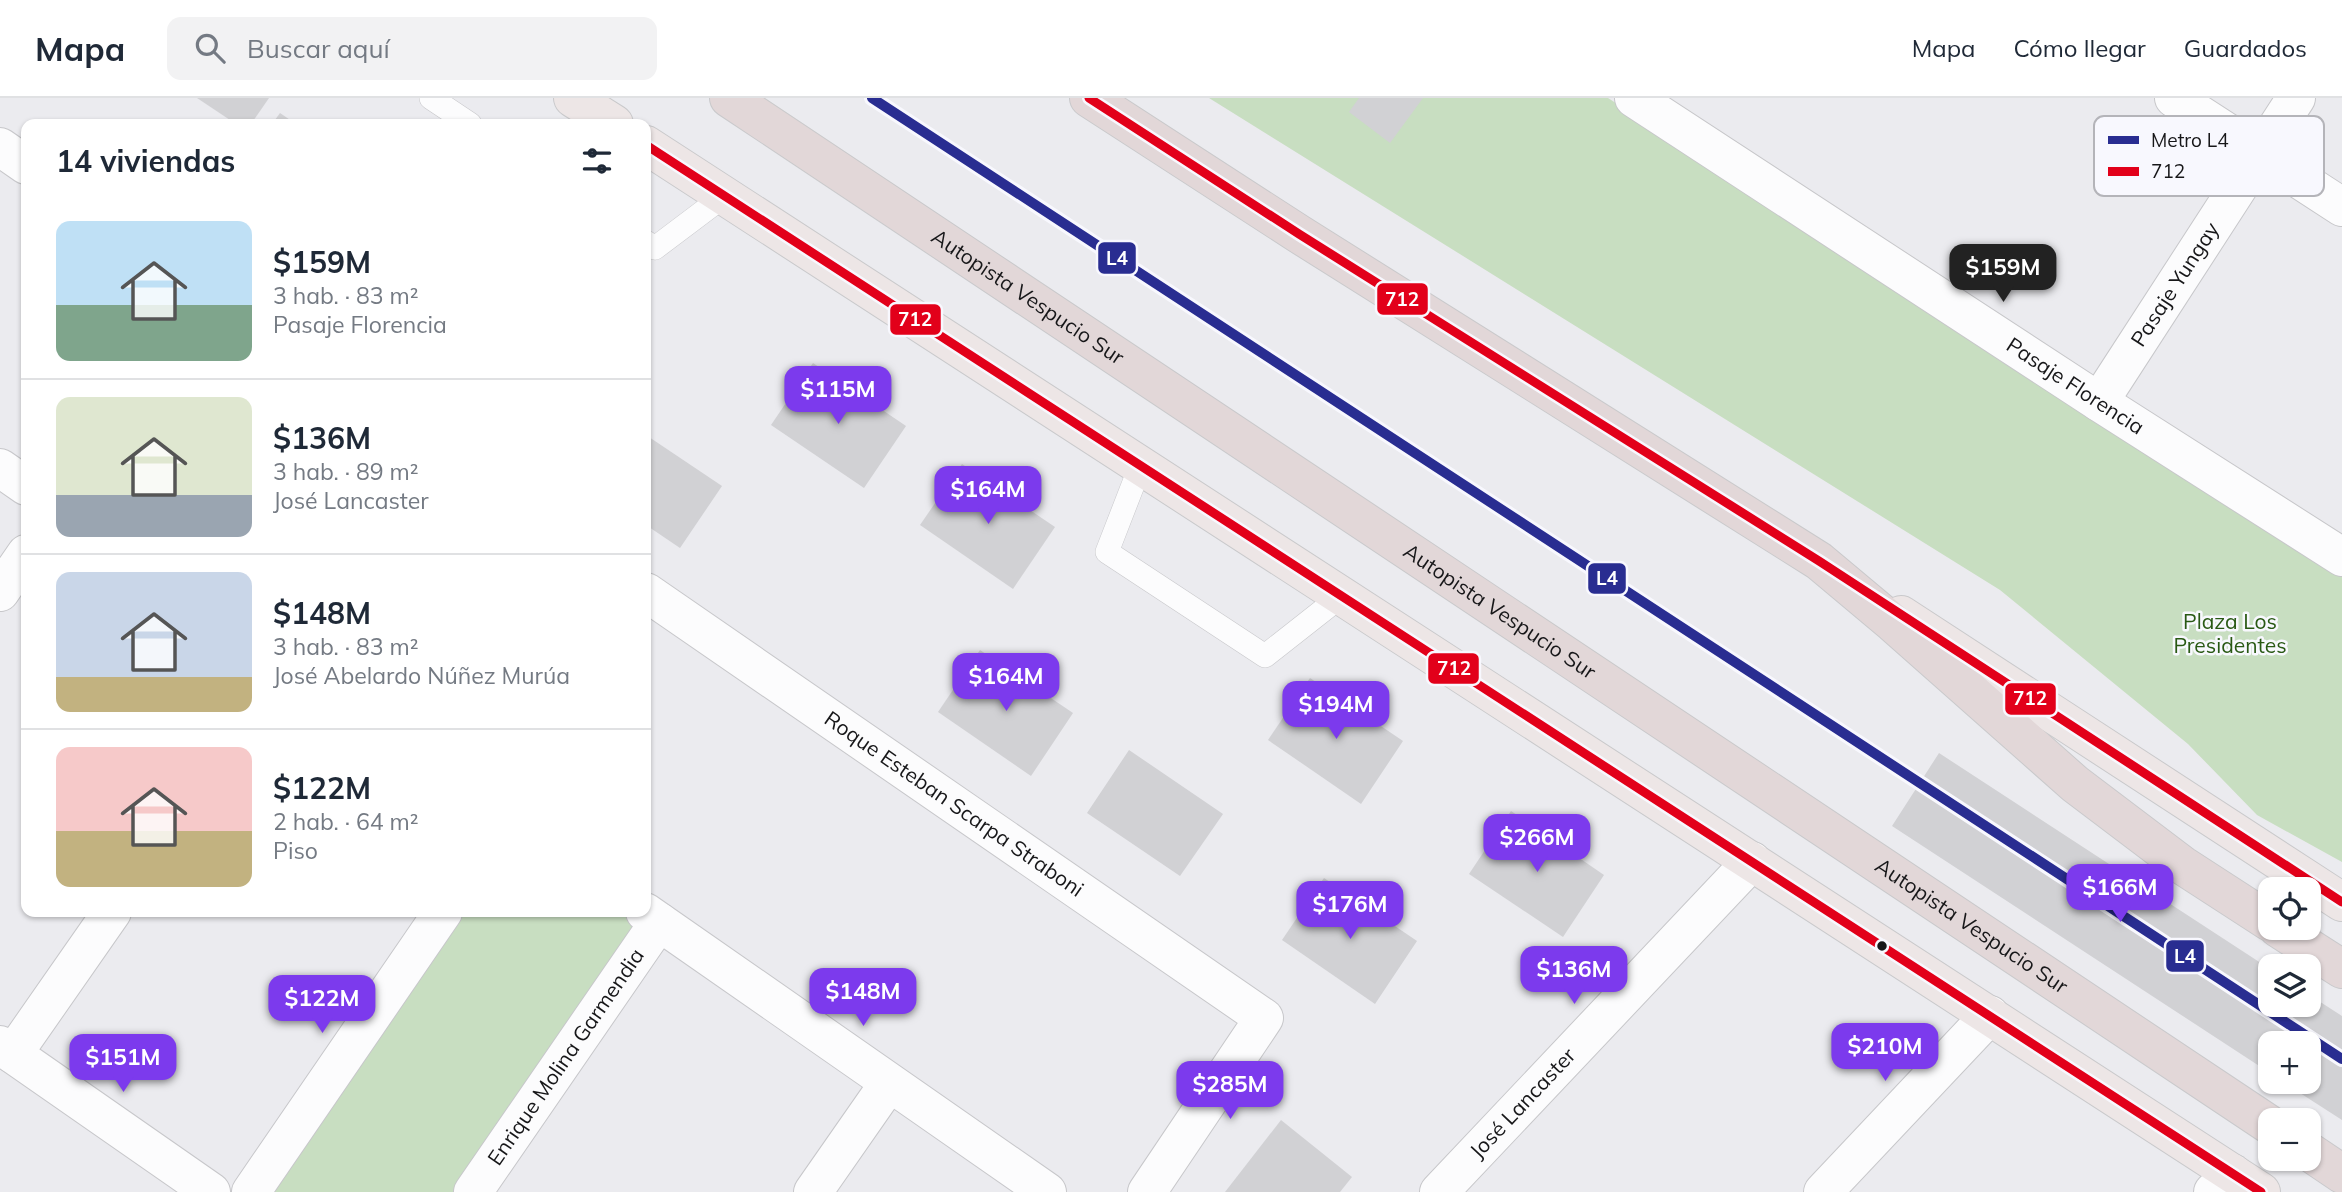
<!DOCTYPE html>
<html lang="es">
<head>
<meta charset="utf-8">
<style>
	:root { --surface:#fff; --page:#f2f2f3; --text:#1f2937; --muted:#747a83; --line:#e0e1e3; --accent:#7c3aed }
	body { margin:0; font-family:Mulish,sans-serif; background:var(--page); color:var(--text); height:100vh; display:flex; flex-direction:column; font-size:26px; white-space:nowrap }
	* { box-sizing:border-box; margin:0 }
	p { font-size:23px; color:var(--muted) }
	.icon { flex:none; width:38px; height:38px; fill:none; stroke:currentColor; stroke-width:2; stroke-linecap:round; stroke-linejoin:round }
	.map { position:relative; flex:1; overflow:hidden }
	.sheet { position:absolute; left:21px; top:21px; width:630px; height:798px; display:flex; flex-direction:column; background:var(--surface); border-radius:14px; box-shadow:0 2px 5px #0004 }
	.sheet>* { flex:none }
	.controls { position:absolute; left:2258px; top:779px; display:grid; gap:14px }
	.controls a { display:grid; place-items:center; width:63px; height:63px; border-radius:14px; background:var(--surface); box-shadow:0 2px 5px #0004; font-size:35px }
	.price { position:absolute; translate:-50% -60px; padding:0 16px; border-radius:14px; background:var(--accent); color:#fff; font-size:23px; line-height:46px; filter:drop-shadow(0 2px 4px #0008) }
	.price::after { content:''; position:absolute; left:50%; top:42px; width:21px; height:16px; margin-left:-10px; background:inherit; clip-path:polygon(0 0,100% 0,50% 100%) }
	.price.on { background:#222; color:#fff }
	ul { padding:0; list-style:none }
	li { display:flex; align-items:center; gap:21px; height:175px; padding:0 35px }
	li+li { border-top:2px solid var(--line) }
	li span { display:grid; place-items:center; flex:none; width:196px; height:140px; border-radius:14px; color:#555 }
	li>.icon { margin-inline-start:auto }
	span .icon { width:84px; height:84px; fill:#fffc; stroke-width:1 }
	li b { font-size:30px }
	h2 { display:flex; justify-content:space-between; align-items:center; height:84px; padding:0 35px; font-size:30px }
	header { display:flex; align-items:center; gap:42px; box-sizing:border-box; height:98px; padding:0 35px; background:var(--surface); border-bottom:2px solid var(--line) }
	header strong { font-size:33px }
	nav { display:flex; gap:38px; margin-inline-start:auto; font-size:24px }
	.search { width:490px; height:63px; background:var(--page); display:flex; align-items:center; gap:18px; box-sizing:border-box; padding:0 24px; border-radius:14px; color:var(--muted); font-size:26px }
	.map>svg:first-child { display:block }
	.green { fill:#c8dec1 }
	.building { fill:#d1d1d4 }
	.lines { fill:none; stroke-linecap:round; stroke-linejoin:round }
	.service-casing { stroke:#c7c7ca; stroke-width:24 }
	.minor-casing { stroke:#c7c7ca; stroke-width:40 }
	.primary-casing { stroke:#c9c9cb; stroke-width:40 }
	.motorway-casing { stroke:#c9c9cb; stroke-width:40 }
	.service { stroke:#fcfcfd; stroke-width:23 }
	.minor { stroke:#fcfcfd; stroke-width:38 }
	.primary { stroke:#ede6e6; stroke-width:38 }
	.motorway { stroke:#e2d7d8; stroke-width:38 }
	.bus-1-casing { stroke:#f8f8fe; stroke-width:14 }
	.bus-1 { stroke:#e2001a; stroke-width:9 }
	.metro-1-casing { stroke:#f8f8fe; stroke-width:16 }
	.metro-1 { stroke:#292d91; stroke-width:10 }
	.bus-dot { fill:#171719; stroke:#f8f8fe; stroke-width:2.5 }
	.labels { text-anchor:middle; stroke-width:5; stroke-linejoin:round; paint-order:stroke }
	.street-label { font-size:21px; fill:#171719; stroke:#f8f8fe }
	.park-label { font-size:21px; fill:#295914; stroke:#f8f8fe }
	.key { fill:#f8f8fe; stroke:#b4b4b9; stroke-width:2 }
	.key-label { font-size:19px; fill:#171719 }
	.line-badge { stroke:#f8f8fe; stroke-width:2.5 }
	.badge-label { font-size:19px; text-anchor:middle; font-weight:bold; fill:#fff }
</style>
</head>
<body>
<header>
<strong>Mapa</strong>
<div class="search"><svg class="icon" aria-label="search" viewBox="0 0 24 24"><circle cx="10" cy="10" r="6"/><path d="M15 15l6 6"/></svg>Buscar aquí</div>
<nav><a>Mapa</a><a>Cómo llegar</a><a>Guardados</a></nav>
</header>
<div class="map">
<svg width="2342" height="1094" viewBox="0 0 2342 1094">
	<rect width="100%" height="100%" fill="#ebebef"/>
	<!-- green -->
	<g class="green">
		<polygon points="1209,0 1608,0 2342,476 2342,764 2257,717 2188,646 2000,492"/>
		<polygon points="458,814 623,814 642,827 462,1094 262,1094"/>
	</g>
	<!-- building -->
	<g class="building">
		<polygon points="197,0 269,0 251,26 236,26"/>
		<polygon points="1359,0 1423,0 1390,45 1349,14"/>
		<polygon points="280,15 296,26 272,26"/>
		<polygon points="813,265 906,328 864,390 771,327"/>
		<polygon points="646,337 722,388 680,450 646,427"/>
		<polygon points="962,366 1055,429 1013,491 920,427"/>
		<polygon points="980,552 1073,615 1031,678 938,614"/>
		<polygon points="1310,580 1403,643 1361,706 1268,642"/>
		<polygon points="1129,652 1223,716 1180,778 1087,715"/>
		<polygon points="1939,655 2270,871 2270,906 2308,906 2308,896 2342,918 2342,1022 2283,984 2308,984 2308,945 2270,945 2270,975 1892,728"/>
		<polygon points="1511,713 1604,777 1563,839 1469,776"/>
		<polygon points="1324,780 1417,843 1375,906 1282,842"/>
		<polygon points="1281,1022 1352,1079 1340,1094 1225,1094"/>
	</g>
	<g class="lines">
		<defs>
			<g id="service">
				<polyline points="431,0 470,26"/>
				<polyline points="646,144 655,150 724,98"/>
				<polyline points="1140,369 1107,454 1265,558 1340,499"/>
			</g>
			<g id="minor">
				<path id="s1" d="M1634,0L2099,304L2342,459"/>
				<polyline points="2174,0 2342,109"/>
				<polyline points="0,49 26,67"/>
				<path id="s2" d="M2099,304L2296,0"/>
				<polyline points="0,370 26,388"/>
				<polyline points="0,494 26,456"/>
				<path id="s3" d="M646,494L1264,920L1147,1094"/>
				<polyline points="645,814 1047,1094"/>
				<polyline points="0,947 211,1094"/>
				<polyline points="13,956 112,814"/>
				<polyline points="251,1094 443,814"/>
				<path id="s4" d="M473,1094L659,824"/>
				<polyline points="813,1094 889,985"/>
				<path id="s5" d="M1439,1094L1752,763"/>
				<polyline points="1823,1094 1990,917"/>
				<polyline points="2213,1094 2232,1075"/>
			</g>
			<g id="primary">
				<polyline points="573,0 614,26"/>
				<polyline points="646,47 2261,1094"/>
				<polyline points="1901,517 2342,804"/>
			</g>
			<g id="motorway">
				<path id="s6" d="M729,0L2270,1027"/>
				<polyline points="1089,0 1299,136 1819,463 1893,525 2075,686 2182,767 2270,824"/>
				<polyline points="2278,830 2342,871"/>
				<polyline points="2308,1053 2342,1076"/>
			</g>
		</defs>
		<!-- service casing -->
		<use href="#service" class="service-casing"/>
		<!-- minor casing -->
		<use href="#minor" class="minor-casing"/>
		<!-- primary casing -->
		<use href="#primary" class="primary-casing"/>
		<!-- motorway casing -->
		<use href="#motorway" class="motorway-casing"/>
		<!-- service -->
		<use href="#service" class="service"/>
		<!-- minor -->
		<use href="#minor" class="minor"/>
		<!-- primary -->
		<use href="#primary" class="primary"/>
		<!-- motorway -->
		<use href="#motorway" class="motorway"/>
		<defs>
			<g id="bus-1">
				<polyline points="1089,0 1299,136 1819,463 2342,804"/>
				<polyline points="646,47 2261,1094"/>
			</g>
		</defs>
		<!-- bus-1 casing -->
		<use href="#bus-1" class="bus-1-casing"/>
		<!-- bus-1 -->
		<use href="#bus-1" class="bus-1"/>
		<defs>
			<polyline id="metro-1" points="872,0 2342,961"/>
		</defs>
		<!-- metro-1 casing -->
		<use href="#metro-1" class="metro-1-casing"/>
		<!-- metro-1 -->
		<use href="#metro-1" class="metro-1"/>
	</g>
	<!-- markers -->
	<circle class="bus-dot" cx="1882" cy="848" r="6"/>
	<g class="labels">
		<!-- street labels -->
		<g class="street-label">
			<text dy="7" stroke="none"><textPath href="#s2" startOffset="140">Pasaje Yungay</textPath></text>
			<text dy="7" stroke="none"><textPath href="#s6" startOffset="359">Autopista Vespucio Sur</textPath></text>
			<text dy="7" stroke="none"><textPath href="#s1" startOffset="527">Pasaje Florencia</textPath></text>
			<text dy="7" stroke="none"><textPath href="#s6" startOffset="926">Autopista Vespucio Sur</textPath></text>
			<text dy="7" stroke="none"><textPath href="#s3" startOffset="374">Roque Esteban Scarpa Straboni</textPath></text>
			<text dy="7" stroke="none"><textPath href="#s6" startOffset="1493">Autopista Vespucio Sur</textPath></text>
			<text dy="7" stroke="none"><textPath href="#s4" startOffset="164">Enrique Molina Garmendia</textPath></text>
			<text dy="7" stroke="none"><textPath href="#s5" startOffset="122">José Lancaster</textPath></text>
		</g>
		<!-- park labels -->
		<g class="park-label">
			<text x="2230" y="531">Plaza Los<tspan x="2230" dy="24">Presidentes</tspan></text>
		</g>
	</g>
	<!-- legend -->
	<rect x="2094" y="18" width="230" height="80" rx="10" class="key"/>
	<rect x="2108" y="38" width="31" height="8" fill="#292d91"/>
	<rect x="2108" y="69" width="31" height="9" fill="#e2001a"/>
	<g class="key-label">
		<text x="2151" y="49">Metro L4</text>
		<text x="2151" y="80">712</text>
	</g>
	<g class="line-badge">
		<rect x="1097" y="143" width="40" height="34" rx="7" fill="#292d91"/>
		<rect x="1376" y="184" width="53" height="34" rx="7" fill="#e2001a"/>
		<rect x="889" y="205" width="53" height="33" rx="7" fill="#e2001a"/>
		<rect x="1587" y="464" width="40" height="33" rx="7" fill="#292d91"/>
		<rect x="1427" y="554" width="53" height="33" rx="7" fill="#e2001a"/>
		<rect x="2004" y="584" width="53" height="34" rx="7" fill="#e2001a"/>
		<rect x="2165" y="841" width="40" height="34" rx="7" fill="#292d91"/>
	</g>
	<g class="badge-label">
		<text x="1117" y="167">L4</text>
		<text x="1402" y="208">712</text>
		<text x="915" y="228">712</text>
		<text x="1607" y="487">L4</text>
		<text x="1454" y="577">712</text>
		<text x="2030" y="607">712</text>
		<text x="2185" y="865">L4</text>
	</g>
</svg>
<div class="controls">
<a><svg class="icon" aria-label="locate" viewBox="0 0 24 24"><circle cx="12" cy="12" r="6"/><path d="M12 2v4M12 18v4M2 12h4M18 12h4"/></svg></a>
<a><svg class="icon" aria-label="layers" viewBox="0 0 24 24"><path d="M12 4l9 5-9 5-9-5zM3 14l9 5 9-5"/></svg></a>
<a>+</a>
<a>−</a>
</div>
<b class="price on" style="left:2003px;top:206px">$159M</b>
<b class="price" style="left:838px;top:328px">$115M</b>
<b class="price" style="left:988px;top:428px">$164M</b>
<b class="price" style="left:1006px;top:615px">$164M</b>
<b class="price" style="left:1336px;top:643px">$194M</b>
<b class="price" style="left:1537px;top:776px">$266M</b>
<b class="price" style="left:2120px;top:826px">$166M</b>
<b class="price" style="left:1350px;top:843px">$176M</b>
<b class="price" style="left:1574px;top:908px">$136M</b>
<b class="price" style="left:863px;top:930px">$148M</b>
<b class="price" style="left:322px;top:937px">$122M</b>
<b class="price" style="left:1885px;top:985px">$210M</b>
<b class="price" style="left:123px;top:996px">$151M</b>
<b class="price" style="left:1230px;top:1023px">$285M</b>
<section class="sheet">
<h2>14 viviendas<svg class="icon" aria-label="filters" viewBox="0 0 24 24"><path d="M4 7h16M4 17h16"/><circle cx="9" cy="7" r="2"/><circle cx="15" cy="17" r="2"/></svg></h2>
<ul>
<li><span style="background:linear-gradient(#bfe0f5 60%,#7fa58c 0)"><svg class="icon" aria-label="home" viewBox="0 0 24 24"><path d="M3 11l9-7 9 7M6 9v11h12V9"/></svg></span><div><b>$159M</b><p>3 hab. · 83 m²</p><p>Pasaje Florencia</p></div></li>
<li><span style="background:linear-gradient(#dfe7d0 70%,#9aa5b1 0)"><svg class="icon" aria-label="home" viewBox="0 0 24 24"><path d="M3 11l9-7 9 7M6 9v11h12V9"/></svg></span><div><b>$136M</b><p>3 hab. · 89 m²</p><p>José Lancaster</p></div></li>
<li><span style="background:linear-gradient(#c9d6e8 75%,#c2b280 0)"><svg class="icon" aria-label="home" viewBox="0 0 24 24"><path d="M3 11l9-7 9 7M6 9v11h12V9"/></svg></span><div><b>$148M</b><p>3 hab. · 83 m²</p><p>José Abelardo Núñez Murúa</p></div></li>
<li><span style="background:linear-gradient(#f6c9c9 60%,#c2b280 0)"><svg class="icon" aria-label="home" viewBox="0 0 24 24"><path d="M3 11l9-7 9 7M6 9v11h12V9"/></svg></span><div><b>$122M</b><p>2 hab. · 64 m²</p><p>Piso</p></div></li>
</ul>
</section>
</div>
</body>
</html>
